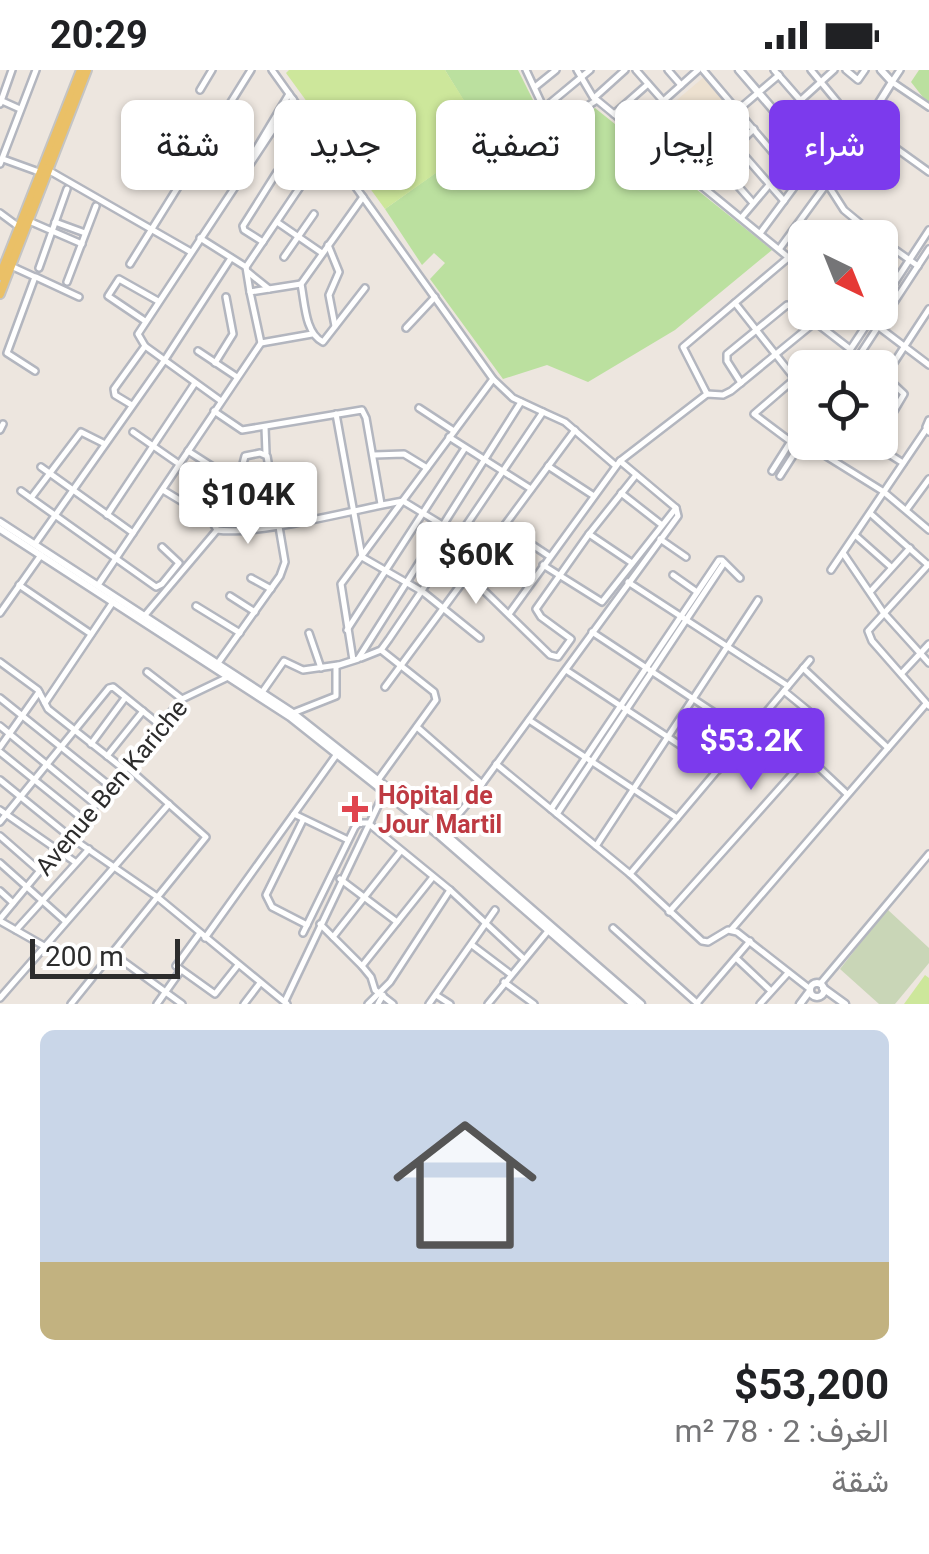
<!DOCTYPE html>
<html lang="ar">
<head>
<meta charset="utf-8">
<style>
	:root { --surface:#fff; --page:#f6f6f6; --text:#202124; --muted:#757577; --accent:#7c3aed }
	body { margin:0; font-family:Roboto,Vazirmatn,sans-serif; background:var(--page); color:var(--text); direction:rtl; height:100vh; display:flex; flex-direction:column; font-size:38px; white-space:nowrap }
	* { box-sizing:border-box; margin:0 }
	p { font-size:32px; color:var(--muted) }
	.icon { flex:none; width:55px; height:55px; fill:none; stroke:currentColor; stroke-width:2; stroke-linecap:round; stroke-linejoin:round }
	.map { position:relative; height:934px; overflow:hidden; direction:ltr }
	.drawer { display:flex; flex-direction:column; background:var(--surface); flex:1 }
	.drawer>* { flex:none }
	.banner { position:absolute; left:30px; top:30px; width:870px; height:90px; direction:rtl; display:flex; gap:20px }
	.needle { width:65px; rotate:137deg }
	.tools { position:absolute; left:788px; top:150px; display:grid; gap:20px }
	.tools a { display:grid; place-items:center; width:110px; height:110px; border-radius:15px; background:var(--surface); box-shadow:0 2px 8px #0004; font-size:50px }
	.scale { position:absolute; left:30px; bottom:25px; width:150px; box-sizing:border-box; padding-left:10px; border:5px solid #2c2c2c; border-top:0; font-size:28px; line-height:35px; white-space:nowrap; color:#2c2c2c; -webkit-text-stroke:8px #fff; paint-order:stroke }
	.price { position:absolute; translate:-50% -85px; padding:0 22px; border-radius:10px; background:#fff; color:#222; font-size:32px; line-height:65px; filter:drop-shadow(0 2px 5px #0008) }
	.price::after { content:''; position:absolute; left:50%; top:60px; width:30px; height:22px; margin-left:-15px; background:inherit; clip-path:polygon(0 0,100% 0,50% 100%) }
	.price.on { background:var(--accent); color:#fff }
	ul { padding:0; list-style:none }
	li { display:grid; align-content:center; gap:20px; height:530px; padding:0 40px }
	li span { display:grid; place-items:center; height:310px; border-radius:15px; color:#555 }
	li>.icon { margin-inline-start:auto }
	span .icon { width:180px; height:180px; fill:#fffc; stroke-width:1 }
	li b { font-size:42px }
	.pill { padding:0 35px; border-radius:15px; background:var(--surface); box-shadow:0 2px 8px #0004; font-size:35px; line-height:90px }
	.pill.on { background:var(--accent); color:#fff }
	.status { display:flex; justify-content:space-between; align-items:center; height:70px; padding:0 50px; background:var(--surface); direction:ltr }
	.status svg { height:28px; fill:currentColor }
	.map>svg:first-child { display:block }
	.education { fill:#ede1d0 }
	.green { fill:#bbe09f }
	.cemetery { fill:#c9d6b7 }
	.pitch { fill:#cde79b }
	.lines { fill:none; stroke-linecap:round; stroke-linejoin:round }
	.street-casing { stroke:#b3b6bf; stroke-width:10 }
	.secondary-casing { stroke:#b3b6bf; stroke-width:11 }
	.primary-casing { stroke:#c4c4c4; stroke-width:12 }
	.street { stroke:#fff; stroke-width:5 }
	.secondary { stroke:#fff; stroke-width:6 }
	.primary { stroke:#eac067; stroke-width:8 }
	.health-dot { fill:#e0444e; stroke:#fff; stroke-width:4 }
	.labels { text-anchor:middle; stroke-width:8; stroke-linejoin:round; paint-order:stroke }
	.street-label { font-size:25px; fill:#2c2c2c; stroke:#fff }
	.health-label { font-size:25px; font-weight:bold; fill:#be3a42; stroke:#fff; text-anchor:start }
</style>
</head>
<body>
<div class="status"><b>20:29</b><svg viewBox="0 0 49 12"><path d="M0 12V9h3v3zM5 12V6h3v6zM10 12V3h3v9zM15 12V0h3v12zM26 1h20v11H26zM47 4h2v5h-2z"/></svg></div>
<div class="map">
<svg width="929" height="934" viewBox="0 0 929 934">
	<rect width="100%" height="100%" fill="#ede6df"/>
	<!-- education -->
	<polygon class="education" points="704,7 749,59 718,86 672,34"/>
	<!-- green -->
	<g class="green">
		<polygon points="445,0 518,0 551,66 595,38 772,180 675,260 588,312 547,295 503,309 430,209 445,193 434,183 422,195 385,139 486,67"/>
		<polygon points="919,0 929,0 929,35 911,12"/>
	</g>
	<!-- cemetery -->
	<polygon class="cemetery" points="887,839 929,878 929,893 895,934 879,934 840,899"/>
	<!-- pitch -->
	<g class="pitch">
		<polygon points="289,0 445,0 487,67 385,139 286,3"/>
		<polygon points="925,905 929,908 929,934 904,934"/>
	</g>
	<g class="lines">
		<defs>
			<g id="street">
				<polyline points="272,0 493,309 513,328 543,342"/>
				<polyline points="526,0 553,58 597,30 805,201"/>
				<polyline points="577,0 593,27"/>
				<polyline points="636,0 753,133"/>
				<polyline points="668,0 681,15"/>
				<polyline points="703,0 798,112"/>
				<polyline points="811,0 853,51"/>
				<polyline points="846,0 858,10 865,0"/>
				<polyline points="900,0 892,12 929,37"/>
				<polyline points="535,17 556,0"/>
				<polyline points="200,20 212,0"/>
				<polyline points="594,28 625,0"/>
				<polyline points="0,30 20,39"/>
				<polyline points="801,30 834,0"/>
				<polyline points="0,34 12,0"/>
				<polyline points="543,39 590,0"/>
				<polyline points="738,40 779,5"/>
				<polyline points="614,44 648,14"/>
				<polyline points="865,56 929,102"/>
				<polyline points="633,58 698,0"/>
				<polyline points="854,71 850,64 851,54 857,49 867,52"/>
				<polyline points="653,76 680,50"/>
				<polyline points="736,76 784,131"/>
				<polyline points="3,89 39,102"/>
				<polyline points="0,94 36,0"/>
				<polyline points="246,96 289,24"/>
				<polyline points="48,100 191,182"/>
				<polyline points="871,109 892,76"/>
				<polyline points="698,111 754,59"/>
				<polyline points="828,115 844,140 878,168"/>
				<path d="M363,127L301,214C305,234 305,263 323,272L365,218"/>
				<polyline points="0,143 19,157"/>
				<polyline points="742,147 769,115"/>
				<polyline points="29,151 82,174"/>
				<polyline points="55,152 85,163"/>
				<polyline points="277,152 322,183"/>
				<polyline points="761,162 798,112 823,61 821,54 774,0"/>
				<polyline points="200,168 246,197 250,222"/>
				<polyline points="880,169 918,196"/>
				<polyline points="263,172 244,160 243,156 277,102 301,115"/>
				<polyline points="328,175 339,202 329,225 335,256"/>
				<polyline points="780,178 831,108"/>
				<polyline points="284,187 314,144"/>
				<polyline points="130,194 251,0"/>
				<polyline points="11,196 35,207 7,283 35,301"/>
				<polyline points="246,197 327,77"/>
				<polyline points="39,198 67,119"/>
				<polyline points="248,202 269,219"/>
				<polyline points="36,207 79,227"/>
				<polyline points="67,212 96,136"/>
				<polyline points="301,214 250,222 261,273 312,264"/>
				<polyline points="880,216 888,222"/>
				<polyline points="735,233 795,309"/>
				<polyline points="880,235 929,160"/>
				<polyline points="859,242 929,295"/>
				<polyline points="145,251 108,226 119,209 158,231"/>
				<polyline points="406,258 435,227"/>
				<polyline points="198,281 237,307"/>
				<polyline points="215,293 233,264 226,227"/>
				<polyline points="808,298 814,294 822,298"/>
				<polyline points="838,298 875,242"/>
				<polyline points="851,298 929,179"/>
				<polyline points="741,313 727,291 727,284 787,235 797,238 850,279"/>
				<polyline points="880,314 929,239"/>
				<polyline points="707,324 683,277 788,188"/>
				<polyline points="221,331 145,276 138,264 293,29"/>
				<polyline points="130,334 115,325 114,319 145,276"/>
				<polyline points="419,338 454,361"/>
				<polyline points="214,341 242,360 362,340 366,348 381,434"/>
				<polyline points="880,343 891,346 904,324 886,307"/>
				<polyline points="336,344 362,487 423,522 480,568"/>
				<polyline points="929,350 926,357 929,362"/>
				<polyline points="265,357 266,383"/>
				<polyline points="0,360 3,354"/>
				<polyline points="133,362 179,394"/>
				<polyline points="449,367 531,419"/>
				<polyline points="802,371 884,422 929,460"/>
				<polyline points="870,372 903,393"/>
				<polyline points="798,377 754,344 805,300"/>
				<polyline points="188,381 238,413 245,386 260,383 267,386 285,492 280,506 218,593"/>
				<polyline points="374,385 404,384 427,398"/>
				<polyline points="548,396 594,426"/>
				<polyline points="41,397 133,463"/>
				<polyline points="772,401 805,349"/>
				<polyline points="780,406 805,367"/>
				<polyline points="163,420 191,437 206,420 224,431"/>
				<polyline points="21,421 156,517 162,514 179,493 162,477"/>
				<polyline points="621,423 662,455"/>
				<polyline points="31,428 81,362 105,374"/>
				<polyline points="907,439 929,409"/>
				<polyline points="871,444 928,495"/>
				<polyline points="107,445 195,313"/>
				<polyline points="504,456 549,486"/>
				<path d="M217,460C259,466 356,439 403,431L485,481"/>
				<polyline points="589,464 632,493"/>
				<polyline points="855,465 891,497"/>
				<polyline points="660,469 686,487"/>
				<polyline points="35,474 164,291 231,188"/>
				<polyline points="843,483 883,542 929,593"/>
				<polyline points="724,492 740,508"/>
				<polyline points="929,494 868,561 872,571 929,636"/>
				<polyline points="543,495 602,532 676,438"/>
				<polyline points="831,500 927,358"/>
				<polyline points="467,504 550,585 558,587 571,569 541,547 536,539 589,464 636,405"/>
				<polyline points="673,505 697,522"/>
				<polyline points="251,508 271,519"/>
				<polyline points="628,512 788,616"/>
				<polyline points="19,515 91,564"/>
				<polyline points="98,515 261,273"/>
				<polyline points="871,521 910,478"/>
				<polyline points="230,526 255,542"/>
				<polyline points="196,536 240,563"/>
				<polyline points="0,543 41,485"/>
				<polyline points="146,544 217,460 213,453 192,437"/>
				<polyline points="509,544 620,391 707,324 723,325 731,321 814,253"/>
				<polyline points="347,560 465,378"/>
				<polyline points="592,562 748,665"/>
				<polyline points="309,563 321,598"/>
				<polyline points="361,588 381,580 389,569 543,342 565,352 616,396"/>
				<polyline points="353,590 341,514 493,309"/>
				<polyline points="0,592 38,620 48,639 125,700"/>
				<polyline points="803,598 888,678"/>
				<polyline points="566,600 718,700"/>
				<polyline points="147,602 182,629"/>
				<polyline points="902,603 929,574"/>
				<polyline points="385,617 575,360"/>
				<polyline points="263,621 284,591 303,600 338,595"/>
				<polyline points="784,621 817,648"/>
				<polyline points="0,628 111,717"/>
				<polyline points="45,633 113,532"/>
				<polyline points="293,643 336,626 336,596 358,589 521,332"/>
				<polyline points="529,650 677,748"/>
				<polyline points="0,656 96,735"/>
				<polyline points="417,657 482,714"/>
				<polyline points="91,674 125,628"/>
				<polyline points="0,677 39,622"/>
				<polyline points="0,682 83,749"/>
				<polyline points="107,686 143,641"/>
				<polyline points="496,694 630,804 702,871 708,872 728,860 737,862 810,919"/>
				<polyline points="0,710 69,766 156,826 287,934"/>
				<polyline points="378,710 436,630 434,622 381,580"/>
				<polyline points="551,739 719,490 722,490 724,493 557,744"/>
				<polyline points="0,740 75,792"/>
				<polyline points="294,744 348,770"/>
				<polyline points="303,750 266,825 272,837 307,855"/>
				<polyline points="0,752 109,618 113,617 160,655"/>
				<polyline points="443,762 468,733 678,446 676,438 620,391"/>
				<polyline points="0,766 40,801"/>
				<polyline points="596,776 758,530"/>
				<polyline points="0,793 65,851"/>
				<polyline points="630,804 810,590"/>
				<polyline points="340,809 397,852"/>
				<polyline points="0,821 13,833"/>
				<polyline points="669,842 803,692 812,691 847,724"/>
				<polyline points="0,849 182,629 228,607"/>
				<polyline points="0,851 44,876"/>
				<polyline points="320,854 362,896 371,907 375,920 393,934"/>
				<polyline points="613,858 698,934"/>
				<polyline points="16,860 89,779"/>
				<polyline points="731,860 926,634"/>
				<polyline points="200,863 176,896 215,924 238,895"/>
				<polyline points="303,863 355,757 359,753 368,753 450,820 523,888"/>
				<polyline points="333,867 400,782"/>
				<polyline points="205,868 337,684"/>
				<polyline points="472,875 509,903"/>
				<polyline points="112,883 182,934"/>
				<polyline points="736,888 771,921"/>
				<polyline points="362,896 433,807"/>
				<polyline points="504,912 534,934"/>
				<polyline points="820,914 929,784"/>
				<polyline points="436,925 450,934"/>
				<polyline points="0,928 169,734"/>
				<polyline points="285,931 385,721"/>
				<polyline points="697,933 750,871"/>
				<polyline points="71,934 206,767 127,697"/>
				<polyline points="157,934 181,900"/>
				<polyline points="244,934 260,913"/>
				<polyline points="368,934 390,912 450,820"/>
				<polyline points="378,934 383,925"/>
				<polyline points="429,934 495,840"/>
				<polyline points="488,934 548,861"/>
				<polyline points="760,934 788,903"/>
			</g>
			<g id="secondary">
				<polyline points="739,0 832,108 892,12 881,0"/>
				<polyline points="0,452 293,643 443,762 641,934"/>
				<polyline points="0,459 290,647 440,766 633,934"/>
				<circle cx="817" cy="920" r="7"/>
				<polyline points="823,918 845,934"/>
				<polyline points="800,934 809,922"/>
			</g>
			<g id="primary">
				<polyline points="0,206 81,0"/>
				<polyline points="0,224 87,0"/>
			</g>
		</defs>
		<!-- street casing -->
		<use href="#street" class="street-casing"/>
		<!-- secondary casing -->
		<use href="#secondary" class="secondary-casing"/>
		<!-- primary casing -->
		<use href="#primary" class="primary-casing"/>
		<!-- street -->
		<use href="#street" class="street"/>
		<!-- secondary -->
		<use href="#secondary" class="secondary"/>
		<!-- primary -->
		<use href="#primary" class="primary"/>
	</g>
	<!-- markers -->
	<path class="health-dot" d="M350 724h10v10h10v10h-10v10h-10v-10h-10v-10h10z"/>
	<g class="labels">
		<!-- street labels -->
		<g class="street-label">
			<text transform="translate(111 717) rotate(-50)" y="9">Avenue Ben Kariche</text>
		</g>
		<!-- health labels -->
		<g class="health-label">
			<text x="378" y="734">Hôpital de<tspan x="378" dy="29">Jour Martil</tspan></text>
		</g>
	</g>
</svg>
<div class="tools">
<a><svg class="needle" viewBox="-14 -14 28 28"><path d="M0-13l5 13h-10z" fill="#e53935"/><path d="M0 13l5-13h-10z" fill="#757577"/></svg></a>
<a><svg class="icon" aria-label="locate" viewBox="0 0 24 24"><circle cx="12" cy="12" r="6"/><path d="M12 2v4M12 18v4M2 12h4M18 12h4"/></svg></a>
</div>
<div class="scale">200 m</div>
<b class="price" style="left:248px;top:477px">$104K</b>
<b class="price" style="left:476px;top:537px">$60K</b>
<b class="price on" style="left:751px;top:723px">$53.2K</b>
<div class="banner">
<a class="pill on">شراء</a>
<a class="pill">إيجار</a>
<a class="pill">تصفية</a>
<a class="pill">جديد</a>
<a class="pill">شقة</a>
</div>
</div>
<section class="drawer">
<ul>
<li><span style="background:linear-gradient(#c9d6e8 75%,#c2b280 0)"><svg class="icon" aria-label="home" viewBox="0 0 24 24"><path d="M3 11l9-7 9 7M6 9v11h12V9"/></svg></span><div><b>$53,200</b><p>الغرف: 2 · 78 m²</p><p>شقة</p></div></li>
</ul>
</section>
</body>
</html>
